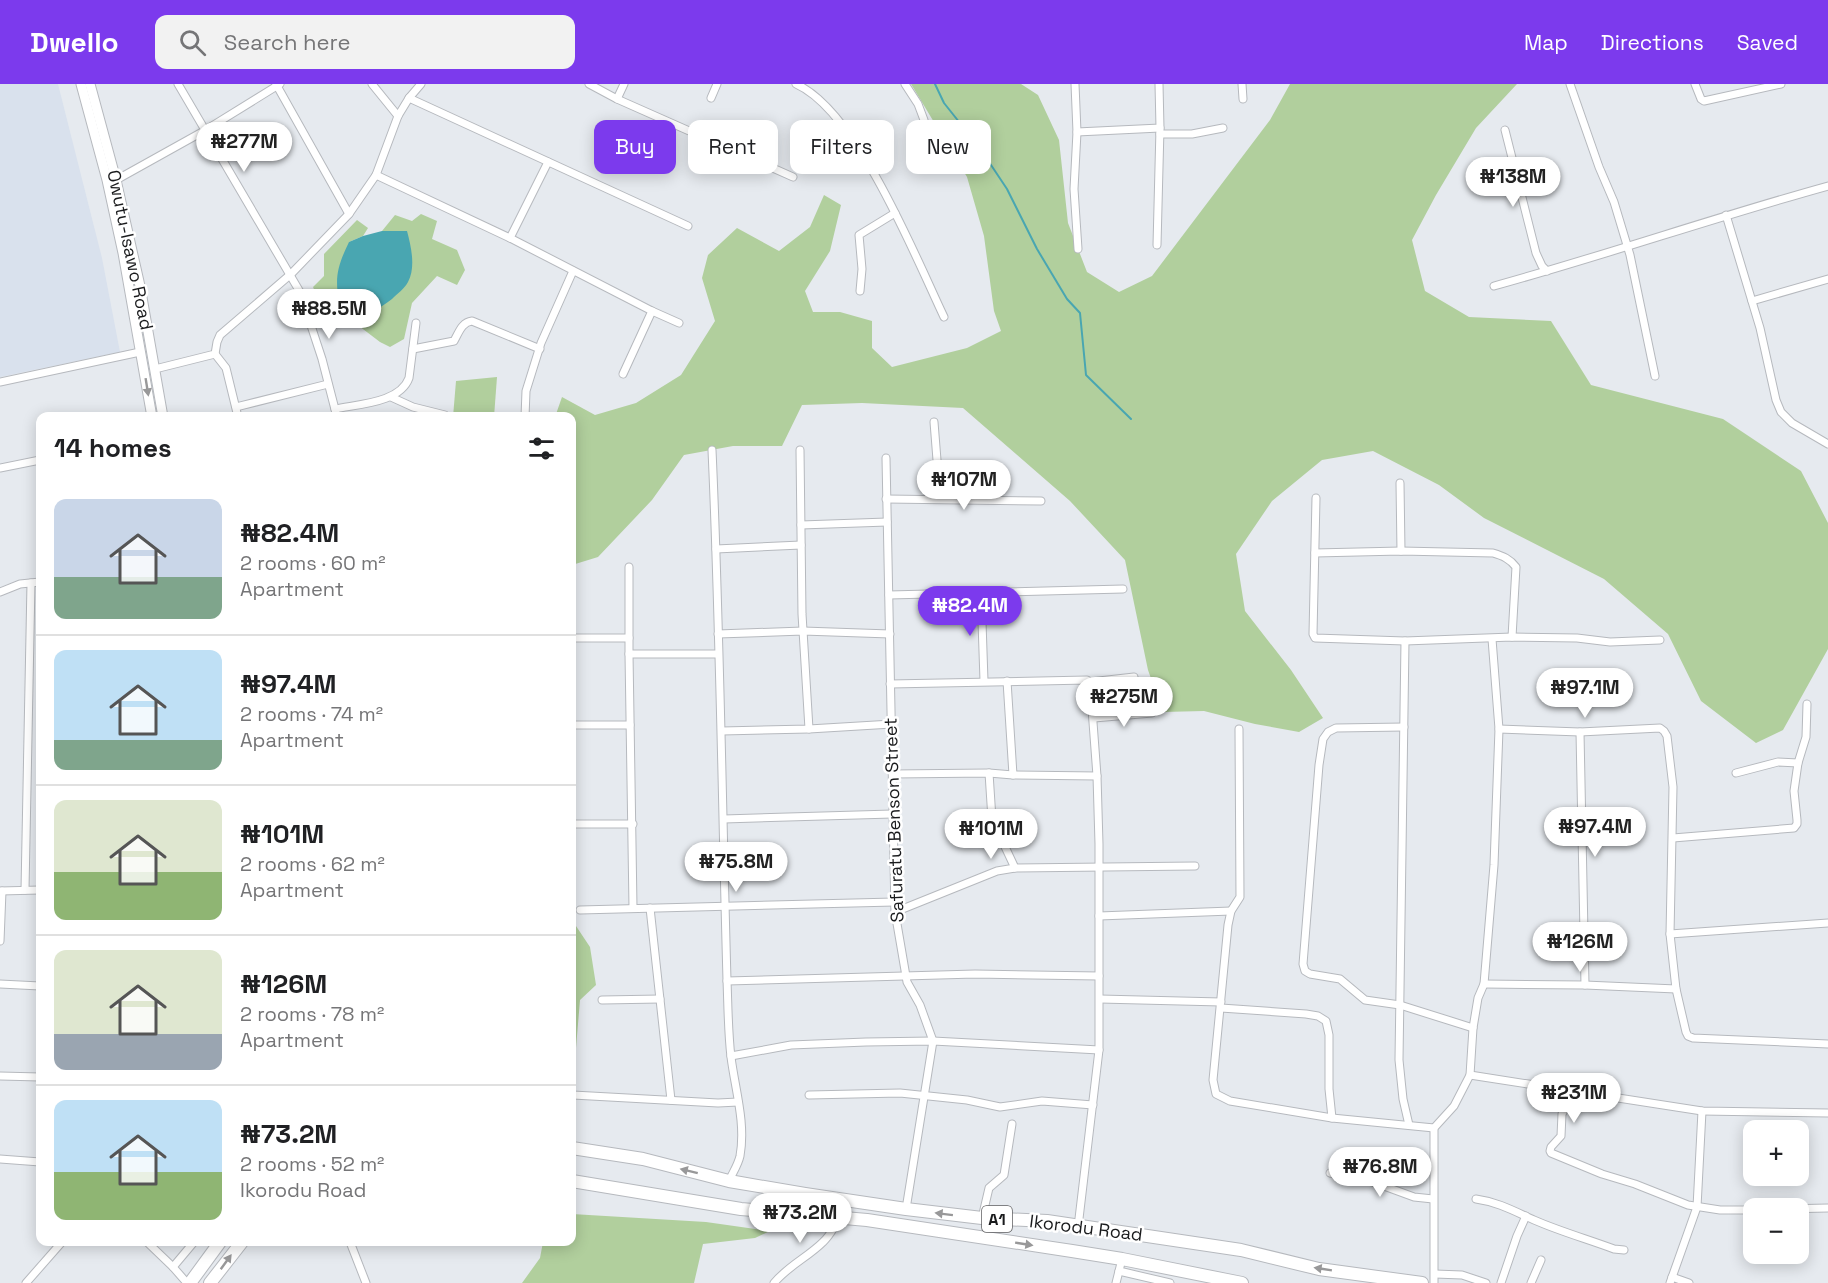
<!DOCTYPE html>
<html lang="en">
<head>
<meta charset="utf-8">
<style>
	:root { --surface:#fff; --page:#f2f2f2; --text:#202124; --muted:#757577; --line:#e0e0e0; --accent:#7c3aed }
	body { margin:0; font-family:"Space Grotesk",sans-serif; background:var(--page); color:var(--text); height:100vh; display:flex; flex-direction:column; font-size:22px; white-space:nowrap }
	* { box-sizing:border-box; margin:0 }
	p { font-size:20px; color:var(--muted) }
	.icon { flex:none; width:33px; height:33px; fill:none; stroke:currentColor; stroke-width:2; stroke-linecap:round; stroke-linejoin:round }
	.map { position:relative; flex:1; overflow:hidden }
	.side { position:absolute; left:36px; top:328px; width:540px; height:834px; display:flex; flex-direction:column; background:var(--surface); border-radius:12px; box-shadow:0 3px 15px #0003 }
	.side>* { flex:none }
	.top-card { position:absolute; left:594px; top:36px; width:570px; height:54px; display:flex; gap:12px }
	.controls { position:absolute; left:1743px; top:1036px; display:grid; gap:12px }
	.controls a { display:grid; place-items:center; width:66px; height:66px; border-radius:12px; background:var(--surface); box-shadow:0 3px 15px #0003; font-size:30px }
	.price { position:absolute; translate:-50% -51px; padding:0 14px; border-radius:21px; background:#fff; color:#222; font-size:20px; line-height:39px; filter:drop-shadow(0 2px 3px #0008) }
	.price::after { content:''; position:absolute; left:50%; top:36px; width:18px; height:14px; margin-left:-9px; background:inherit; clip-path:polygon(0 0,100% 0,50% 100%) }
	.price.active { background:var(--accent); color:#fff }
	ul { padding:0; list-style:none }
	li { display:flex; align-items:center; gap:18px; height:150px; padding:0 18px }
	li+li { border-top:2px solid var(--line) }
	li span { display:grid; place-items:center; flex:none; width:168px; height:120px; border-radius:12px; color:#555 }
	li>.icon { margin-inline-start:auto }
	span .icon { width:72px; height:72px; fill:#fffc; stroke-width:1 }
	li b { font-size:26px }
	h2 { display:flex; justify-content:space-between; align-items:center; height:72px; padding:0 18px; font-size:26px }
	.chip { padding:0 21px; border-radius:12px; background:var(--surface); box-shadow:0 3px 15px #0003; font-size:21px; line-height:54px }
	.chip.active { background:var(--accent); color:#fff }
	header { display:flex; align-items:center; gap:36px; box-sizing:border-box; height:84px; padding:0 30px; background:var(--accent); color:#fff }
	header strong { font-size:28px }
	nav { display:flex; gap:33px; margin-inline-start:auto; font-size:21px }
	.search { width:420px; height:54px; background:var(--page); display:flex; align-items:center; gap:15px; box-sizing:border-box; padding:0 21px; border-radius:12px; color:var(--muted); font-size:22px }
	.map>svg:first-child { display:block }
	.built { fill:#d9e1ed }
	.green { fill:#b1cf9d }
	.water { fill:#49a6b1 }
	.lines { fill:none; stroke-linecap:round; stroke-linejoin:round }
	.stream { stroke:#49a6b1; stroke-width:2 }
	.street-casing { stroke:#b6b9be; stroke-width:9 }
	.secondary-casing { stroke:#b6b9be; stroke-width:11 }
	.highway-casing { stroke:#b6b9be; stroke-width:14 }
	.street { stroke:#fff; stroke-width:7 }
	.secondary { stroke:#fff; stroke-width:9 }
	.highway { stroke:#fff; stroke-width:12 }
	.oneway { fill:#989899 }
	.labels { text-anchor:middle; stroke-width:5; stroke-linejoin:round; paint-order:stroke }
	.shield { fill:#fff; stroke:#5f5f61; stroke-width:1.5 }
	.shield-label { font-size:16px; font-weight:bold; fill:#1a1b1d }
	.street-label { font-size:18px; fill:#1a1b1d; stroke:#fff }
</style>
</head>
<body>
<header>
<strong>Dwello</strong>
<div class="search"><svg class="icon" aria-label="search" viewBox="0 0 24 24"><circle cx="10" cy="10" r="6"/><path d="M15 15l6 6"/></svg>Search here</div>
<nav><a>Map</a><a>Directions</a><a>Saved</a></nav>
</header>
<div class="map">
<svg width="1828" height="1199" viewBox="0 0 1828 1199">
	<rect width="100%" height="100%" fill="#e6eaef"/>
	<!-- built -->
	<polygon class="built" points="0,0 58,0 102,174 120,268 0,293"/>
	<!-- green -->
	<g class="green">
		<polygon points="911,0 1021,0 1038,11 1059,56 1068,139 1087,188 1119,208 1152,192 1270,36 1290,0 1517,0 1476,44 1436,111 1412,156 1425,207 1469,233 1551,237 1591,301 1723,335 1801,387 1828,439 1828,565 1783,646 1756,659 1701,617 1668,550 1604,495 1484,434 1439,401 1373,367 1322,376 1272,417 1236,470 1245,527 1291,586 1323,634 1299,648 1255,640 1204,627 1163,628 1148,586 1125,476 1070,417 963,324 862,319 802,321 782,362 733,362 684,371 652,416 598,473 572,481 572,333 555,333 562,313 595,331 636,319 681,291 715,237 702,194 708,171 737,144 779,167 810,143 824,111 841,121 830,167 805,207 813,228 840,228 872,237 872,264 892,283 967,264 1001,247 994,227 984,152 967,93"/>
		<polygon points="421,130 437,137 432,155 457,166 465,186 457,201 437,192 412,219 404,255 390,263 380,258 355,239 329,241 313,203 324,192 324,170 357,136 368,144 363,152 349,158 407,148 382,147 395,131 412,137"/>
		<polygon points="497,293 494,333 453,333 456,297"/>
		<polygon points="572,836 590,863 596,901 580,916 572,1012"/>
		<polygon points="572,1130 706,1138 770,1147 755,1154 703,1160 694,1199 522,1199 540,1174 543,1158 572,1158"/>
	</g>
	<!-- water -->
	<path class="water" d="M382,147H407C411,162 416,183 408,198C405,204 397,210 392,215C372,231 360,231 339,216C334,192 339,179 349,158L363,152Z"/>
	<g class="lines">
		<!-- stream -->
		<polyline class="stream" points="935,0 944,19 979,63 1007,105 1037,165 1067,215 1080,229 1086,291 1131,335"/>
		<defs>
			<g id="street">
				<polyline points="178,0 300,208 322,275 337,333"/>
				<polyline points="276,0 349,130"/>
				<polyline points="372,0 398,32"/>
				<polyline points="589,0 617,15 793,93"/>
				<path d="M796,0C857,27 915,172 944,233"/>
				<polyline points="905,0 918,20 924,36"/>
				<polyline points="1075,0 1077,48 1074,105 1078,165"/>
				<polyline points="1242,0 1243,15"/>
				<polyline points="1570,0 1599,83 1614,118 1630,171 1655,292"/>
				<polyline points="1695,0 1701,15 1704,17 1781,0"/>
				<polyline points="409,14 688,142"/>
				<polyline points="711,14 717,0"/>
				<polyline points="617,15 624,0"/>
				<polyline points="1505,46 1536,169 1542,182 1547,187"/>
				<polyline points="1077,48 1160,44 1159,0"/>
				<polyline points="1160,50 1192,50 1223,44"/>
				<polyline points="376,91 510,154 652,227 679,239"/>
				<polyline points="116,96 204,47 280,0"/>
				<polyline points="1726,131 1760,244 1776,316 1781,328 1792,339 1828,360"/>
				<polyline points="510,154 548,78"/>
				<polyline points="1157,161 1160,44"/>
				<path d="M1494,202C1606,171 1716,133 1828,102"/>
				<polyline points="860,207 862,185 859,151 895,129"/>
				<polyline points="1752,217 1828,195"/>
				<path d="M413,265L454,257C459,248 462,238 472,237L540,265"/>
				<polyline points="215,270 226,284 238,333"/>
				<polyline points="155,285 215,270 217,258 220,251 291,190 349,130 376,91 398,32 409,14 421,0"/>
				<polyline points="623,290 652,227"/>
				<polyline points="0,298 140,268"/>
				<polyline points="391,313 413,323 445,331"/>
				<polyline points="236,323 328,300"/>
				<path d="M335,325C358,320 400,319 409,294L416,239"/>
				<polyline points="525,333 526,307 541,259 573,187"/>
				<polyline points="934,338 940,414"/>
				<path d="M712,366C720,543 722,719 727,896C728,921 728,948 731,973C735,1005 746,1039 740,1072C738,1081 733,1088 729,1097"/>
				<polyline points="800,366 802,530 809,645"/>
				<polyline points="886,374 895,828 907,898 920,921 933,957 906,1125"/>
				<polyline points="0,384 40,376"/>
				<polyline points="1400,399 1401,467"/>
				<polyline points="1316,414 1313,550 1315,554 1405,557 1512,553 1577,554 1610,558 1660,556"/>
				<polyline points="886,415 1041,417"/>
				<polyline points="801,441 887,438"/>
				<polyline points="716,465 801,461"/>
				<path d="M1315,469L1401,467L1493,469C1503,472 1510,475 1516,483L1512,553"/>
				<polyline points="629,483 629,570 633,823"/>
				<polyline points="0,508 20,500 40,498"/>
				<polyline points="981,508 984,597"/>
				<polyline points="889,511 1123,505"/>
				<polyline points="718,550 803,547 890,550"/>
				<polyline points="572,554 629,554"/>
				<polyline points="1405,557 1399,976 1403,1015 1409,1041"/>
				<polyline points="629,570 718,570"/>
				<polyline points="1007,597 1013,691"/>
				<polyline points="890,600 1087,596 1090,598 1134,593"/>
				<polyline points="1094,634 1152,629"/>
				<polyline points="572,641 630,641"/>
				<polyline points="1404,643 1336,644 1328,648 1323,655 1319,681 1303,880 1305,887 1310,890 1340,895 1365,916 1400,921 1473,944"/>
				<polyline points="1239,645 1240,813 1231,827 1228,841 1213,996 1216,1010 1230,1017 1332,1034 1434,1044"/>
				<polyline points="1499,645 1580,648 1660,644 1664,647 1667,652 1673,703 1670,850 1676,905 1686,948 1688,952 1693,954 1828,960"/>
				<polyline points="722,647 809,645 892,640"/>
				<polyline points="1580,648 1585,901"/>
				<polyline points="989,689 992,735 1015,784"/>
				<polyline points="1736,689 1778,678 1798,679"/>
				<polyline points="893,690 989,689 1013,691 1097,692"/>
				<polyline points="724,735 892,730"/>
				<polyline points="572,740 633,740"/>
				<polyline points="1673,754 1794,744 1797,740 1797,736 1794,707 1798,679 1806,653 1807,620"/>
				<polyline points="25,806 31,499"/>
				<polyline points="0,807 40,806"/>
				<polyline points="650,824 671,1016"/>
				<polyline points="580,826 894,818"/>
				<polyline points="895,828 997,787 1015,784 1195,782"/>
				<polyline points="1099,832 1231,827"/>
				<polyline points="1670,850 1828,839"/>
				<polyline points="0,857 2,807"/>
				<polyline points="727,897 975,890 1099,892"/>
				<polyline points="0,900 40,902"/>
				<polyline points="1484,900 1585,901 1676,905"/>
				<polyline points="1100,915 1221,918"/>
				<polyline points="602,916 660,915"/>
				<polyline points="1221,924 1306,930 1318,932 1326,937 1329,951 1329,1005 1332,1034"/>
				<polyline points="731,972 791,961 866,958 933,957 1099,966"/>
				<polyline points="1470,991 1702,1027 1828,1029"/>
				<polyline points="0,992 40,993"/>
				<polyline points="1580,1009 1567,1021 1562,1030 1561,1052 1551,1063 1550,1067 1551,1069 1602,1090 1635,1100 1688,1121 1720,1126 1754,1126"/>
				<polyline points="573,1011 718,1019 738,1018"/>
				<polyline points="809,1011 900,1009 967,1016 1000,1023 1042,1017 1093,1021"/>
				<polyline points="0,1075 40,1078"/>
				<polyline points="1330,1089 1373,1098 1414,1113 1433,1115"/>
				<path d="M1476,1115C1498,1118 1514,1127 1534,1136C1559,1147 1587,1155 1614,1165L1624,1166"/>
				<polyline points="1783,1125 1828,1124"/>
				<polyline points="982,1134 989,1104 1004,1091 1012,1040"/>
				<polyline points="1078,1143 1099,966 1099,760 1097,692 1090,598"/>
				<polyline points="147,1158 173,1183 187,1199"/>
				<polyline points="350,1158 366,1199"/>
				<polyline points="173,1183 194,1158"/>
				<polyline points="1119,1187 1170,1199"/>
				<polyline points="1435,1190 1462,1191 1486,1199"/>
				<polyline points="1672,1193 1689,1199"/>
				<polyline points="26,1199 62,1158"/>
				<path d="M774,1199C788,1182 808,1173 823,1158C831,1151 834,1142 840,1134"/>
				<polyline points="1116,1199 1122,1175"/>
				<polyline points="1434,1199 1434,1044 1454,1022 1470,991 1473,944 1478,914 1484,900 1494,781 1499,645 1492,555"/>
				<polyline points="1501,1199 1517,1152 1526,1132"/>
				<polyline points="1531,1199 1541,1176"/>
				<polyline points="1670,1199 1697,1123 1702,1027"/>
			</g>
			<g id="secondary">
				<polyline points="81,0 107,96 123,169 152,333"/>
				<polyline points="90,0 116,96 140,202 163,333"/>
			</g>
			<g id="highway">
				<polyline points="572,1064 643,1075 729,1097 805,1110 906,1125 982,1134 1047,1137 1241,1166 1319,1185 1422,1199"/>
				<polyline points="572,1097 741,1125 867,1136 1072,1167 1122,1175 1242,1199"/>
				<polyline points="190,1199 220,1158"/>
				<polyline points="210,1199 242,1158"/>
			</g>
		</defs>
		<!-- street casing -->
		<use href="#street" class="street-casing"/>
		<!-- secondary casing -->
		<use href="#secondary" class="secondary-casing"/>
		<!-- highway casing -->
		<use href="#highway" class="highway-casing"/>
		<!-- street -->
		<use href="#street" class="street"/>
		<!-- secondary -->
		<use href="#secondary" class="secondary"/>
		<!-- highway -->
		<use href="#highway" class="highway"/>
	</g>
	<!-- one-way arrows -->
	<defs><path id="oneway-solid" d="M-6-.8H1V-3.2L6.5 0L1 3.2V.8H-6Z" transform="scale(1.5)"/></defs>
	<g class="oneway">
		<use href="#oneway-solid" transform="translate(147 303) rotate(81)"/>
		<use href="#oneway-solid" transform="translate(689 1087) rotate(-166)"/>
		<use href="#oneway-solid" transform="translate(944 1130) rotate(-173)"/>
		<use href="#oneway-solid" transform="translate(1024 1160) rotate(9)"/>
		<use href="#oneway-solid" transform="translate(226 1178) rotate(-54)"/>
		<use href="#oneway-solid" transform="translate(1323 1185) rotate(-171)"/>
	</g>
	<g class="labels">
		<!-- shield labels -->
		<rect class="shield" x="982" y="1122" width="30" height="26" rx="4.5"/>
		<g class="shield-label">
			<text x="997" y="1141">A1</text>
		</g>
		<!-- street labels -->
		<g class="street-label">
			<text transform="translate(130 166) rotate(78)" y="6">Owutu-Isawo Road</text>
			<text transform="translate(894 736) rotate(-92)" y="6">Safuratu Benson Street</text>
			<text transform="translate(1086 1144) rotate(7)" y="6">Ikorodu Road</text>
		</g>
	</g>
</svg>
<div class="controls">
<a>+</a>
<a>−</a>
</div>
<b class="price" style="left:244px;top:89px">₦277M</b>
<b class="price" style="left:1513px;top:124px">₦138M</b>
<b class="price" style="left:329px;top:256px">₦88.5M</b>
<b class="price" style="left:964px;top:427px">₦107M</b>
<b class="price active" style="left:970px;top:553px">₦82.4M</b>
<b class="price" style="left:1585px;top:635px">₦97.1M</b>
<b class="price" style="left:1124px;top:644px">₦275M</b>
<b class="price" style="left:1595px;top:774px">₦97.4M</b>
<b class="price" style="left:991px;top:776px">₦101M</b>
<b class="price" style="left:736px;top:809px">₦75.8M</b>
<b class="price" style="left:1580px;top:889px">₦126M</b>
<b class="price" style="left:1574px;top:1040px">₦231M</b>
<b class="price" style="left:1380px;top:1114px">₦76.8M</b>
<b class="price" style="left:800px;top:1160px">₦73.2M</b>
<div class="top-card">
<a class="chip active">Buy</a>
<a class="chip">Rent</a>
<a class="chip">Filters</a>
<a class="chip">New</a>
</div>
<section class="side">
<h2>14 homes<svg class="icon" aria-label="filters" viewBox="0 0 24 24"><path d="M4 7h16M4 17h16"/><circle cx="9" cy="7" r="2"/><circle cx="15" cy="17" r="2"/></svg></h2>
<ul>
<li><span style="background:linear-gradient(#c9d6e8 65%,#7fa58c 0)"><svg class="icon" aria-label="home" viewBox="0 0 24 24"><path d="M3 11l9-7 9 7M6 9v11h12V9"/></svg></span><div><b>₦82.4M</b><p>2 rooms · 60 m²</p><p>Apartment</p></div></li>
<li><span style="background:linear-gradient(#bfe0f5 75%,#7fa58c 0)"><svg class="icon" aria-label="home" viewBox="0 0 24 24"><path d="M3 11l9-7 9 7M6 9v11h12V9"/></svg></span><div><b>₦97.4M</b><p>2 rooms · 74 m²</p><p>Apartment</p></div></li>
<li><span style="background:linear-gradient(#dfe7d0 60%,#8fb573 0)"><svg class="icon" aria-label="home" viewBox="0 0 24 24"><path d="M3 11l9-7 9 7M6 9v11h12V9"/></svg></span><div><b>₦101M</b><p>2 rooms · 62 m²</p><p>Apartment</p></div></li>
<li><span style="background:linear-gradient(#dfe7d0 70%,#9aa5b1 0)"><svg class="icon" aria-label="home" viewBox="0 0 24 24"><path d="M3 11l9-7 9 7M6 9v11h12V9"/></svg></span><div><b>₦126M</b><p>2 rooms · 78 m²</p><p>Apartment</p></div></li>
<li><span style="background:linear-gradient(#bfe0f5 60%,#8fb573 0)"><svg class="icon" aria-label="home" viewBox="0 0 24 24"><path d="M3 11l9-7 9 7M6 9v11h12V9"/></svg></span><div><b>₦73.2M</b><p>2 rooms · 52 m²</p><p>Ikorodu Road</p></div></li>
</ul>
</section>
</div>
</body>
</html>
